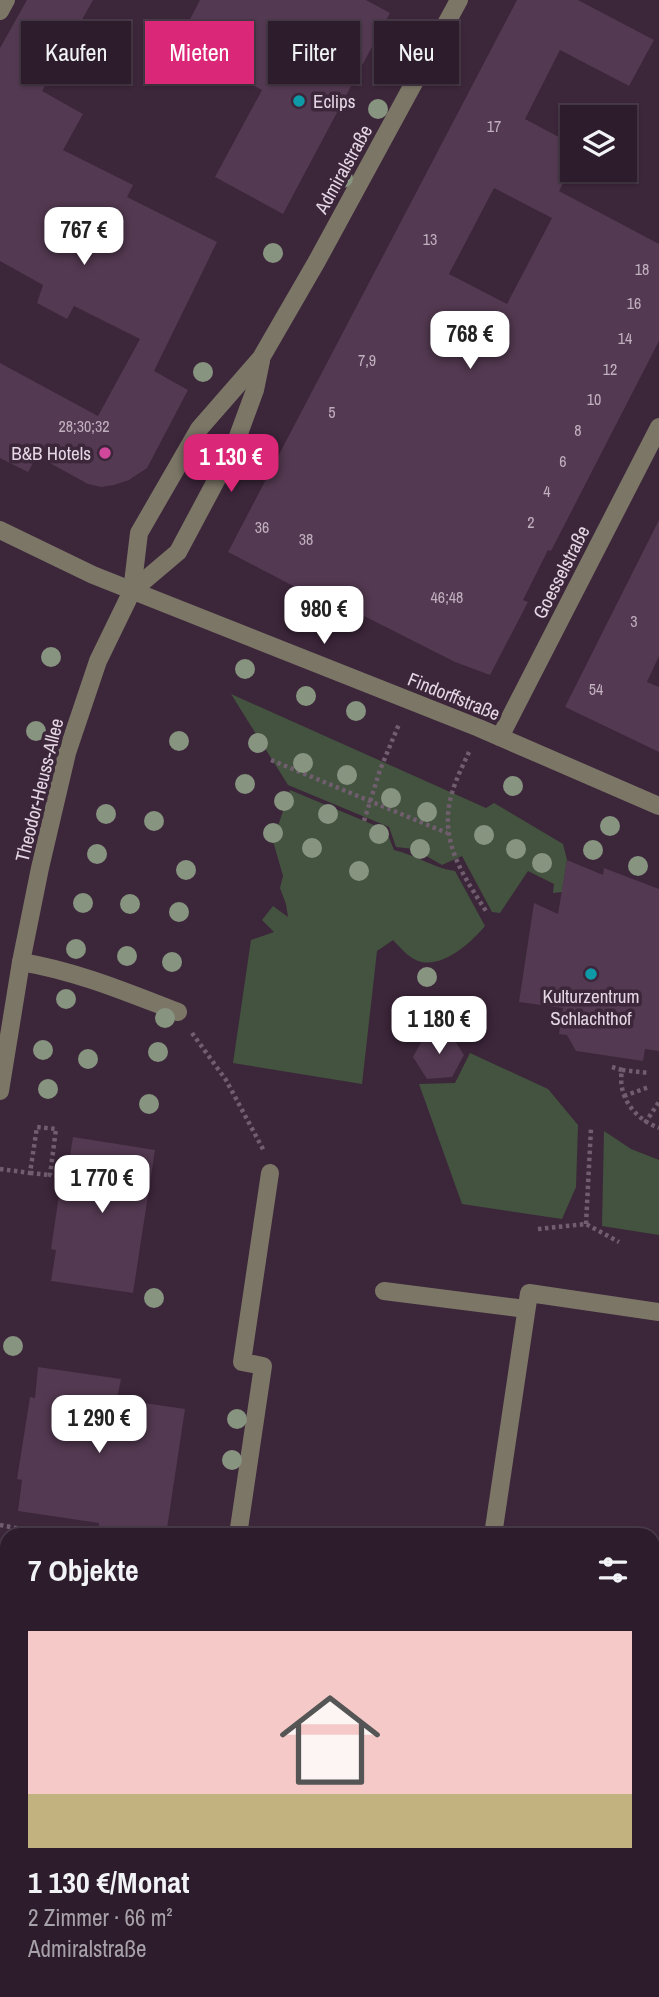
<!DOCTYPE html>
<html lang="de">
<head>
<meta charset="utf-8">
<style>
	:root { --surface:#2d1c2c; --page:#352534; --text:#f1f3f6; --muted:#a7a1a9; --line:#483a48; --accent:#db2777 }
	body { margin:0; font-family:"Archivo Narrow",sans-serif; background:var(--page); color:var(--text); height:100vh; display:flex; flex-direction:column; font-size:26px; white-space:nowrap }
	* { box-sizing:border-box; margin:0 }
	p { font-size:23px; color:var(--muted) }
	.icon { flex:none; width:38px; height:38px; fill:none; stroke:currentColor; stroke-width:2; stroke-linecap:round; stroke-linejoin:round }
	.map { position:relative; flex:1; overflow:hidden }
	.drawer { position:absolute; left:0px; top:1528px; width:660px; height:471px; display:flex; flex-direction:column; background:var(--surface); border-radius:21px 21px 0 0; box-shadow:0 2px 5px #0004,0 0 0 2px var(--line) }
	.drawer>* { flex:none }
	.banner { position:absolute; left:21px; top:21px; width:618px; height:63px; display:flex; gap:14px }
	.controls { position:absolute; left:560px; top:105px; display:grid; gap:14px }
	.controls a { display:grid; place-items:center; width:77px; height:77px; border-radius:0px; background:var(--surface); box-shadow:0 2px 5px #0004,0 0 0 2px var(--line); font-size:35px }
	.price { position:absolute; translate:-50% -60px; padding:0 16px; border-radius:14px; background:#fff; color:#222; font-size:23px; line-height:46px; filter:drop-shadow(0 2px 4px #0008) }
	.price::after { content:''; position:absolute; left:50%; top:42px; width:21px; height:16px; margin-left:-10px; background:inherit; clip-path:polygon(0 0,100% 0,50% 100%) }
	.price.on { background:var(--accent); color:#fff }
	ul { padding:0; list-style:none }
	li { display:grid; align-content:center; gap:14px; height:371px; padding:0 28px }
	li+li { border-top:2px solid var(--line) }
	li span { display:grid; place-items:center; height:217px; border-radius:0px; color:#555 }
	li>.icon { margin-inline-start:auto }
	span .icon { width:126px; height:126px; fill:#fffc; stroke-width:1 }
	li b { font-size:30px }
	h2 { display:flex; justify-content:space-between; align-items:center; height:84px; padding:0 28px; font-size:30px }
	.tag { padding:0 24px; border-radius:0px; background:var(--surface); box-shadow:0 2px 5px #0004,0 0 0 2px var(--line); font-size:24px; line-height:63px }
	.tag.on { background:var(--accent); color:#fff }
	.map>svg:first-child { display:block }
	.green { fill:#43533f }
	.building { fill:#533951; fill-rule:evenodd }
	.lines { fill:none; stroke-linecap:round; stroke-linejoin:round }
	.path { stroke:#705d6e; stroke-width:4.5; stroke-dasharray:3.5 3.5; stroke-linecap:butt }
	.minor { stroke:#7c7667; stroke-width:18 }
	.tree { fill:#879480 }
	.culture-dot { fill:#0f9aa8; stroke:#3c263a; stroke-width:2.5 }
	.hotel-dot { fill:#d1479c; stroke:#3c263a; stroke-width:2.5 }
	.labels { text-anchor:middle; stroke-width:7; stroke-linejoin:round; paint-order:stroke }
	.number-label { font-size:16px; fill:#c0afbe }
	.poi-label { font-size:19px; fill:#e4d6e3; stroke:#3c263a; text-anchor:start }
	.street-label { font-size:19px; fill:#e4d6e3; stroke:#3c263a }
</style>
</head>
<body>
<div class="map">
<svg width="659" height="1997" viewBox="0 0 659 1997">
	<rect width="100%" height="100%" fill="#3c263a"/>
	<!-- green -->
	<g class="green">
		<polygon points="231,694 486,808 494,803 563,844 567,860 562,892 553,893 554,884 528,871 500,913 492,912 462,856 442,865 414,849 396,847 389,827 288,785"/>
		<path d="M290,790L386,830L394,850C416,855 433,868 455,871L485,926C471,943 438,973 414,959C406,955 399,946 393,940L377,951L362,1084L233,1063L251,940L274,932L262,920L273,906L288,917L286,904L280,888L283,876L273,841Z"/>
		<polygon points="470,1053 548,1089 578,1125 576,1187 562,1219 462,1204 419,1084 455,1083"/>
		<polygon points="604,1131 631,1149 659,1160 659,1235 602,1226"/>
	</g>
	<!-- building -->
	<g class="building">
		<polygon points="27,0 93,0 42,91 83,114 63,150 133,185 127,197 217,242 154,371 188,390 147,468 129,480 114,485 101,487 88,484 37,456 28,472 0,458 0,363 98,416 140,339 74,306 67,319 37,303 43,285 0,261 0,48"/>
		<polygon points="200,0 366,0 390,13 283,214 215,177 262,90 177,44"/>
		<path d="M517,0H578L654,40L629,86L560,50L525,119L572,144V165L559,191L659,244V341L551,551L548,550L523,600L528,602L490,675L455,662L364,616L299,589L228,552ZM494,188L552,218L507,304L449,274Z"/>
		<polygon points="659,520 659,656 647,682 659,687 659,752 565,707"/>
		<polygon points="567,860 603,875 604,868 659,889 659,1051 645,1049 643,1061 576,1051 567,1035 559,1034 563,1008 519,1002 534,903 558,914"/>
		<polygon points="450,1033 464,1055 452,1077 427,1079 413,1057 425,1035"/>
		<polygon points="73,1137 155,1150 133,1293 51,1281 56,1250 51,1249 63,1168 68,1168"/>
		<polygon points="38,1367 121,1379 117,1399 185,1409 166,1535 98,1535 99,1523 18,1511 22,1480 17,1479 30,1397 35,1398"/>
	</g>
	<g class="lines">
		<!-- path -->
		<g class="path">
			<path d="M469,752C463,765 456,779 452,793C438,839 462,874 486,911"/>
			<polyline points="271,760 447,833"/>
			<polyline points="364,821 380,770 399,724"/>
			<polyline points="192,1033 226,1080 264,1151"/>
			<path d="M612,1067L622,1070C617,1097 635,1119 659,1128"/>
			<polyline points="622,1070 649,1073"/>
			<polyline points="624,1096 649,1087"/>
			<polyline points="645,1123 659,1102"/>
			<polyline points="0,1169 30,1173 37,1127 56,1129 50,1175 62,1177"/>
			<polyline points="30,1173 50,1175"/>
			<polyline points="586,1224 591,1128"/>
			<polyline points="538,1229 586,1224 619,1242"/>
			<polyline points="0,1525 53,1535"/>
		</g>
		<!-- minor -->
		<g class="minor">
			<polyline points="0,11 6,0"/>
			<polyline points="0,530 93,575 479,728 659,806"/>
			<polyline points="132,591 178,552 234,447 255,390 261,361"/>
			<polyline points="500,737 659,427"/>
			<path d="M21,962C76,971 126,992 178,1012"/>
			<polyline points="0,1091 21,962 40,868 67,753 98,661 132,591 139,533 199,429 261,358 317,261 459,0"/>
			<polyline points="384,1291 526,1309"/>
			<polyline points="238,1535 263,1366 242,1362 270,1173"/>
			<polyline points="493,1535 529,1293 659,1312"/>
			<polyline points="0,1677 7,1630"/>
			<polyline points="653,1789 659,1792"/>
			<polyline points="0,1971 7,1972"/>
			<polyline points="425,1997 425,1992"/>
		</g>
	</g>
	<!-- trees -->
	<g class="tree">
		<circle cx="417" cy="41" r="10"/>
		<circle cx="378" cy="109" r="10"/>
		<circle cx="343" cy="178" r="10"/>
		<circle cx="273" cy="253" r="10"/>
		<circle cx="203" cy="372" r="10"/>
		<circle cx="51" cy="657" r="10"/>
		<circle cx="245" cy="669" r="10"/>
		<circle cx="306" cy="696" r="10"/>
		<circle cx="356" cy="711" r="10"/>
		<circle cx="36" cy="731" r="10"/>
		<circle cx="179" cy="741" r="10"/>
		<circle cx="258" cy="743" r="10"/>
		<circle cx="303" cy="763" r="10"/>
		<circle cx="347" cy="775" r="10"/>
		<circle cx="245" cy="784" r="10"/>
		<circle cx="513" cy="786" r="10"/>
		<circle cx="391" cy="798" r="10"/>
		<circle cx="284" cy="801" r="10"/>
		<circle cx="427" cy="812" r="10"/>
		<circle cx="106" cy="814" r="10"/>
		<circle cx="328" cy="814" r="10"/>
		<circle cx="154" cy="821" r="10"/>
		<circle cx="610" cy="826" r="10"/>
		<circle cx="273" cy="833" r="10"/>
		<circle cx="379" cy="834" r="10"/>
		<circle cx="484" cy="835" r="10"/>
		<circle cx="312" cy="848" r="10"/>
		<circle cx="420" cy="849" r="10"/>
		<circle cx="516" cy="849" r="10"/>
		<circle cx="593" cy="850" r="10"/>
		<circle cx="97" cy="854" r="10"/>
		<circle cx="542" cy="863" r="10"/>
		<circle cx="638" cy="866" r="10"/>
		<circle cx="186" cy="870" r="10"/>
		<circle cx="359" cy="871" r="10"/>
		<circle cx="83" cy="903" r="10"/>
		<circle cx="130" cy="904" r="10"/>
		<circle cx="179" cy="912" r="10"/>
		<circle cx="76" cy="949" r="10"/>
		<circle cx="127" cy="956" r="10"/>
		<circle cx="172" cy="962" r="10"/>
		<circle cx="427" cy="977" r="10"/>
		<circle cx="66" cy="999" r="10"/>
		<circle cx="165" cy="1018" r="10"/>
		<circle cx="43" cy="1050" r="10"/>
		<circle cx="158" cy="1052" r="10"/>
		<circle cx="88" cy="1059" r="10"/>
		<circle cx="48" cy="1089" r="10"/>
		<circle cx="149" cy="1104" r="10"/>
		<circle cx="154" cy="1298" r="10"/>
		<circle cx="13" cy="1346" r="10"/>
		<circle cx="237" cy="1419" r="10"/>
		<circle cx="232" cy="1460" r="10"/>
	</g>
	<!-- markers -->
	<g class="culture-dot">
		<circle cx="299" cy="101" r="7"/>
		<circle cx="591" cy="974" r="7"/>
	</g>
	<circle class="hotel-dot" cx="105" cy="453" r="7"/>
	<g class="labels">
		<!-- number labels -->
		<g class="number-label">
			<text x="494" y="132">17</text>
			<text x="430" y="245">13</text>
			<text x="642" y="275">18</text>
			<text x="634" y="309">16</text>
			<text x="625" y="344">14</text>
			<text x="367" y="366">7,9</text>
			<text x="610" y="375">12</text>
			<text x="594" y="405">10</text>
			<text x="332" y="418">5</text>
			<text x="84" y="432">28;30;32</text>
			<text x="578" y="436">8</text>
			<text x="563" y="467">6</text>
			<text x="547" y="497">4</text>
			<text x="531" y="528">2</text>
			<text x="262" y="533">36</text>
			<text x="306" y="545">38</text>
			<text x="447" y="603">46;48</text>
			<text x="634" y="627">3</text>
			<text x="596" y="695">54</text>
		</g>
		<!-- poi labels -->
		<g class="poi-label">
			<text x="313" y="108">Eclips</text>
			<text x="91" y="460" text-anchor="end">B&amp;B Hotels</text>
			<text x="591" y="1003" text-anchor="middle">Kulturzentrum<tspan x="591" dy="22">Schlachthof</tspan></text>
		</g>
		<!-- street labels -->
		<g class="street-label">
			<text transform="translate(343 169) rotate(-61)" y="7">Admiralstraße</text>
			<text transform="translate(561 572) rotate(-63)" y="7">Goesselstraße</text>
			<text transform="translate(454 696) rotate(22)" y="7">Findorffstraße</text>
			<text transform="translate(39 790) rotate(-76)" y="7">Theodor-Heuss-Allee</text>
		</g>
	</g>
</svg>
<div class="controls">
<a><svg class="icon" aria-label="layers" viewBox="0 0 24 24"><path d="M12 4l9 5-9 5-9-5zM3 14l9 5 9-5"/></svg></a>
</div>
<b class="price" style="left:84px;top:267px">767 €</b>
<b class="price" style="left:470px;top:371px">768 €</b>
<b class="price on" style="left:231px;top:494px">1 130 €</b>
<b class="price" style="left:324px;top:646px">980 €</b>
<b class="price" style="left:439px;top:1056px">1 180 €</b>
<b class="price" style="left:102px;top:1215px">1 770 €</b>
<b class="price" style="left:99px;top:1455px">1 290 €</b>
<div class="banner">
<a class="tag">Kaufen</a>
<a class="tag on">Mieten</a>
<a class="tag">Filter</a>
<a class="tag">Neu</a>
</div>
<section class="drawer">
<h2>7 Objekte<svg class="icon" aria-label="filters" viewBox="0 0 24 24"><path d="M4 7h16M4 17h16"/><circle cx="9" cy="7" r="2"/><circle cx="15" cy="17" r="2"/></svg></h2>
<ul>
<li><span style="background:linear-gradient(#f6c9c9 75%,#c2b280 0)"><svg class="icon" aria-label="home" viewBox="0 0 24 24"><path d="M3 11l9-7 9 7M6 9v11h12V9"/></svg></span><div><b>1 130 €/Monat</b><p>2 Zimmer · 66 m²</p><p>Admiralstraße</p></div></li>
</ul>
</section>
</div>
</body>
</html>
